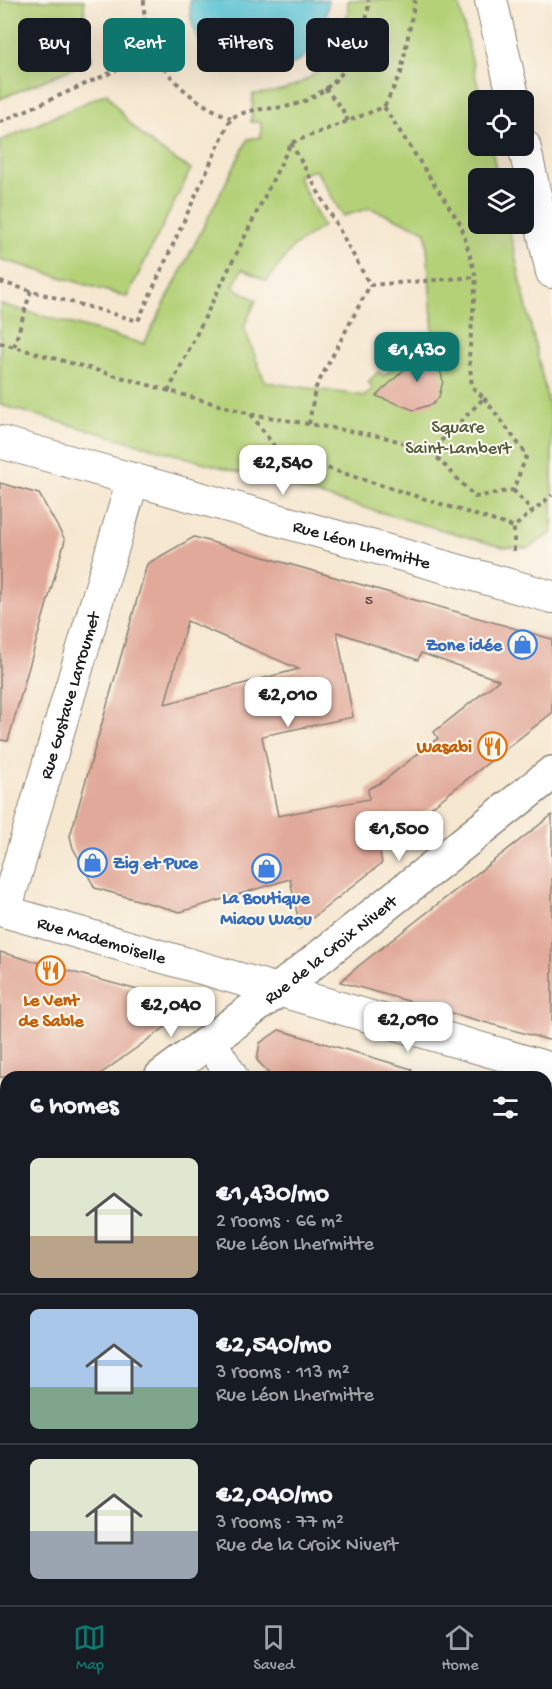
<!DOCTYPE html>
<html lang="en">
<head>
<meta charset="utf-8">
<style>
	:root { --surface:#171b24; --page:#242831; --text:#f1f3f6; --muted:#9ea1a6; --line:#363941; --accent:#0f766e }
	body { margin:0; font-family:"Gochi Hand",sans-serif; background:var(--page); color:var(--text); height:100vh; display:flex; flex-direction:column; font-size:22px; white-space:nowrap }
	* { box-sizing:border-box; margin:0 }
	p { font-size:20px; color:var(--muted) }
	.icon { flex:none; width:33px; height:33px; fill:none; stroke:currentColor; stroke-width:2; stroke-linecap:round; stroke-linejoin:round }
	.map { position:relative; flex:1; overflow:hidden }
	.drawer { position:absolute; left:0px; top:1071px; width:552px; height:534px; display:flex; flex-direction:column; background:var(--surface); border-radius:18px 18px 0 0; box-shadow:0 6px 24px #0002 }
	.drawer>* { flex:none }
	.hud { position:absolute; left:18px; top:18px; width:516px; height:54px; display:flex; gap:12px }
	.controls { position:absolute; left:468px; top:90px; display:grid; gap:12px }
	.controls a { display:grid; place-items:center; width:66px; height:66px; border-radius:9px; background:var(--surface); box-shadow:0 6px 24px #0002; font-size:30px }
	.price { position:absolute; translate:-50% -51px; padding:0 14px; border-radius:12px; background:#fff; color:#222; font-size:20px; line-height:39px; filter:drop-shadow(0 2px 3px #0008) }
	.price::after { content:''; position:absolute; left:50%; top:36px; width:18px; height:14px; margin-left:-9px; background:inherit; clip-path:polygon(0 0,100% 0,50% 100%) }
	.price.active { background:var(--accent); color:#fff }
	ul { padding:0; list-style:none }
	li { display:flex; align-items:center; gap:18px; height:150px; padding:0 30px }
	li+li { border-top:2px solid var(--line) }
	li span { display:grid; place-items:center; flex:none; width:168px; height:120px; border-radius:9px; color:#555 }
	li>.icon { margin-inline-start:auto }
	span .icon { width:72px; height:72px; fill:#fffc; stroke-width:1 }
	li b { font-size:26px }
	h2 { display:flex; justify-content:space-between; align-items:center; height:72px; padding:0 30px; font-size:26px }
	.pill { padding:0 21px; border-radius:9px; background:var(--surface); box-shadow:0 6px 24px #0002; font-size:21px; line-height:54px }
	.pill.active { background:var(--accent); color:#fff }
	.tab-bar { display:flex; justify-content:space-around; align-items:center; height:84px; border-top:2px solid var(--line); background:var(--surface); font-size:16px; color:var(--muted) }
	.tab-bar a { display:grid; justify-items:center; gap:3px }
	.tab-bar .active { color:var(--accent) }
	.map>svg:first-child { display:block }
	.green { fill:#b4d178; stroke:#68764a; stroke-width:1.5; fill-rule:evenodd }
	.water { fill:#5ac4d6; stroke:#3b7079; stroke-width:1.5 }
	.building { fill:#e1a999; fill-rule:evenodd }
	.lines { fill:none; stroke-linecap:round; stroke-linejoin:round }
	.minor-casing { stroke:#898276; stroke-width:34 }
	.tertiary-casing { stroke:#898276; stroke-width:36 }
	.path { stroke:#898276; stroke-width:4; stroke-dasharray:4.5 4.5; stroke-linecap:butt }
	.minor { stroke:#fff; stroke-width:32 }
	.tertiary { stroke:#fff; stroke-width:33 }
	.labels { text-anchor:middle; stroke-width:4.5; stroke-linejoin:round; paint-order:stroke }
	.number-label { font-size:15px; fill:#4d3f3b }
	.park-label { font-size:18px; fill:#515b3c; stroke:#fbf7ec }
	.street-label { font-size:18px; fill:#1c1c1c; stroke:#fbf7ec }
	.shop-label { font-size:18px; font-weight:bold; fill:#366cbe; stroke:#fbf7ec; text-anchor:end }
	.food-label { font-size:18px; font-weight:bold; fill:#c56008; stroke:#fbf7ec; text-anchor:end }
</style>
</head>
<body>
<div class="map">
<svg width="552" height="1605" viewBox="0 0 552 1605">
	<rect width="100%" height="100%" fill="#fbf7ec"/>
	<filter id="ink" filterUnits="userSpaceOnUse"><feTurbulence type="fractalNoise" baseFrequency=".0167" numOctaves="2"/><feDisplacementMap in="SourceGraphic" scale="12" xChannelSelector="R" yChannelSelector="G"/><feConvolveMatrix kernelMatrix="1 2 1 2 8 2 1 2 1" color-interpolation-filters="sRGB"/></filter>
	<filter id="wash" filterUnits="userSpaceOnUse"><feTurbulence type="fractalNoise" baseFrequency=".008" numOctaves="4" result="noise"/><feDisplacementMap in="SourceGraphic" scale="24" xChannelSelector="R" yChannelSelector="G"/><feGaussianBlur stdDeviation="1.35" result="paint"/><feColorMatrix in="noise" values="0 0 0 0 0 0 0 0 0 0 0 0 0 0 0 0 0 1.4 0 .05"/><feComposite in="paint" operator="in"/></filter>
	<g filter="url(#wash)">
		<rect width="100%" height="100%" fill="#f6e7d0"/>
		<!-- green -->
		<g class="green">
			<polygon points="0,0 84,0 85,29 92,60 0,99"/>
			<path d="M348,0H458L481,100H478V146H491L498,178H478V224H508L552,420V533L528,548L503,547L0,405V304L144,344L248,139L261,137V122H251L253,94C308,92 349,58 348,0ZM316,170L343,216L370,208L426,231L433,332L423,344L416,337L406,345L410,352L384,376L378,372L368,382L373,388L365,396L265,382L244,327L256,300L233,287L242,269L267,281L293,247L323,226L297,175Z"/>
			<path d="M107,93C129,128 155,149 191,169L127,297L0,259V141Z"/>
		</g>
		<!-- water -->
		<path class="water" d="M190,0H328C325,100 187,96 190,0Z"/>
		<g id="blocks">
			<!-- building -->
			<g class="building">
				<polygon points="433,343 443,381 439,397 433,404 414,410 376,396"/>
				<polygon points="0,483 39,494 65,540 8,741 0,740"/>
				<path d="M194,537L552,639V713L379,848L382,863L300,928L290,879L180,912L95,888L73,848L70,836L147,564ZM187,621L299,669L165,704ZM337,632L418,660L421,653L499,680L434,732L438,738L382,782L368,789L369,799L278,816L262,736L353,717Z"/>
				<polygon points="552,815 552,1041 340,982 361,964"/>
				<polygon points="0,952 174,1000 178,1018 96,1077 0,1077"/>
				<polygon points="279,1030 412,1069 411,1077 272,1077 257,1060 260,1043"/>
			</g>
		</g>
	</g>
	<g filter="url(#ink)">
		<use href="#blocks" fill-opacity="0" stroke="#898276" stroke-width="1.5"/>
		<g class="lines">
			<defs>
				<g id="minor">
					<polyline points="491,0 514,100"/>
					<polyline points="524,145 552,272"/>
					<path id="s1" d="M0,442L552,597"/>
					<path id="s2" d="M0,910L552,1069"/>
					<path id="s3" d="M5,911L133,479"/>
					<polyline points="210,1041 232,1077"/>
					<polyline points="546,1441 552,1448"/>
				</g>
				<g id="tertiary">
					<path id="s4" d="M161,1077L277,991L552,773"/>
					<polyline points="0,1191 6,1186"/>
				</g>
			</defs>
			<!-- minor casing -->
			<use href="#minor" class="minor-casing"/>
			<!-- tertiary casing -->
			<use href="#tertiary" class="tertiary-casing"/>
			<!-- path -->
			<g class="path">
				<path d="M144,0C142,57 181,98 231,118"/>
				<polyline points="325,88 342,109 348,121"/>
				<polyline points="0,122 155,53"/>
				<polyline points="291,143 370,285 476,277"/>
				<path d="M0,282L138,321L231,118C255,107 260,110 284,107C321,101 353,70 361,36C364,25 370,11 368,0"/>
				<polyline points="0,343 251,414 279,453 514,527"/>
				<polyline points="14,347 31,290"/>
				<polyline points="168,392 291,143 384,107 401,73 415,0"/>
				<polyline points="484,398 527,455 513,490"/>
				<polyline points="251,414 384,437 431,451 484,398 472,387 469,357 476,277 461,225 384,107"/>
				<polyline points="309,424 315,389 370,285"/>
				<polyline points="431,451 475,497 513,490"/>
				<polyline points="513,490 533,511"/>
				<polyline points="514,551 514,527 552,495"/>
			</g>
			<!-- minor -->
			<use href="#minor" class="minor"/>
			<!-- tertiary -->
			<use href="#tertiary" class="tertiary"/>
		</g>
	</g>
	<!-- icons -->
	<defs>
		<symbol id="shop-ring" viewBox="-11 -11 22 22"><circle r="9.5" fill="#fbf7ec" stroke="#3f7fe0" stroke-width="1.5"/><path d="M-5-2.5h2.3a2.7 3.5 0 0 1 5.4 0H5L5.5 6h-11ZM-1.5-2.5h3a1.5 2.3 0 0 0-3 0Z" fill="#3f7fe0"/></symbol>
		<symbol id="restaurant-ring" viewBox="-11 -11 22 22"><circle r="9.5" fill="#fbf7ec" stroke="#e8710a" stroke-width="1.5"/><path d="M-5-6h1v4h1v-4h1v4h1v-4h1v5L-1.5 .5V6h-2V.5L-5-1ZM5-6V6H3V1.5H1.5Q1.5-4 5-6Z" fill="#e8710a"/></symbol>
	</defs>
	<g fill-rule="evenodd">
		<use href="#shop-ring" x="506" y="628" width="33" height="33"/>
		<use href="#restaurant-ring" x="476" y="730" width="33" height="33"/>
		<use href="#shop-ring" x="76" y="846" width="33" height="33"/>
		<use href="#shop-ring" x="250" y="852" width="33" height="33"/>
		<use href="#restaurant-ring" x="34" y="954" width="33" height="33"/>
	</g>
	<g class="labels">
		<!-- number labels -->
		<g class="number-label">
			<text x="369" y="604">5</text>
		</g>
		<!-- park labels -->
		<g class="park-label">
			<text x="458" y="432">Square<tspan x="458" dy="21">Saint-Lambert</tspan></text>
		</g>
		<!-- street labels -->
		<g class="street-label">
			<text dy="6" stroke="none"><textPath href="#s1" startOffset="376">Rue Léon Lhermitte</textPath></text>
			<text dy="6" stroke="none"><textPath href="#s3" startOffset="225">Rue Gustave Larroumet</textPath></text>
			<text dy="6" stroke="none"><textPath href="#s2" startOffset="106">Rue Mademoiselle</textPath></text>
			<text dy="6" stroke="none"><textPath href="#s4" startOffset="212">Rue de la Croix Nivert</textPath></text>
		</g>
		<!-- shop labels -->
		<g class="shop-label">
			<text x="502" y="650">Zone idée</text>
			<text x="113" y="868" text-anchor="start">Zig et Puce</text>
			<text x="266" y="903" text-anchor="middle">La Boutique<tspan x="266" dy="21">Miaou Waou</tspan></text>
		</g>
		<!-- food labels -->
		<g class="food-label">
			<text x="472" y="752">Wasabi</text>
			<text x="51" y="1005" text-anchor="middle">Le Vent<tspan x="51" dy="21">de Sable</tspan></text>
		</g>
	</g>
</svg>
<div class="controls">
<a><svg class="icon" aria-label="locate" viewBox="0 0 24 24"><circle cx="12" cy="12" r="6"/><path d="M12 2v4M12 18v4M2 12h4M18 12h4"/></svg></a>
<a><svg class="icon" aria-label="layers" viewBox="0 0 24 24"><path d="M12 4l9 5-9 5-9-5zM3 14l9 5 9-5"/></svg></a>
</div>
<b class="price active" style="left:417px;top:383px">€1,430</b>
<b class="price" style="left:283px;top:496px">€2,540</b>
<b class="price" style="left:288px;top:728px">€2,010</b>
<b class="price" style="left:399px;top:862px">€1,500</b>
<b class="price" style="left:171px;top:1038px">€2,040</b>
<b class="price" style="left:408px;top:1053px">€2,090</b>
<div class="hud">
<a class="pill">Buy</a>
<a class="pill active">Rent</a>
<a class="pill">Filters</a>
<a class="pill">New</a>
</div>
<section class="drawer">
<h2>6 homes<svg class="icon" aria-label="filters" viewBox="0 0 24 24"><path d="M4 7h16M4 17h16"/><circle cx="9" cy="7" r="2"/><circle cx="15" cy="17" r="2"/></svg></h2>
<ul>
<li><span style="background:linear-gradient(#dfe7d0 65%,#b9a48a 0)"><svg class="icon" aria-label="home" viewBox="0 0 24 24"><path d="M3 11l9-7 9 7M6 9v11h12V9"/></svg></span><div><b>€1,430/mo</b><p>2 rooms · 66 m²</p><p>Rue Léon Lhermitte</p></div></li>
<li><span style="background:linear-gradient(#a9c7e8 65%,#7fa58c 0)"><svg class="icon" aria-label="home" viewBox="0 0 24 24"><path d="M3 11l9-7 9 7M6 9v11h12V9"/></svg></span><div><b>€2,540/mo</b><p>3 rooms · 113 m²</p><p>Rue Léon Lhermitte</p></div></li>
<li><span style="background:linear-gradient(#dfe7d0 60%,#9aa5b1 0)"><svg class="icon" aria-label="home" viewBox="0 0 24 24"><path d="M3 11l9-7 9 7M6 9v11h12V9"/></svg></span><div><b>€2,040/mo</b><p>3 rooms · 77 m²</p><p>Rue de la Croix Nivert</p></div></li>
</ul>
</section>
</div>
<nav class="tab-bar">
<a class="active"><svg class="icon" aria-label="map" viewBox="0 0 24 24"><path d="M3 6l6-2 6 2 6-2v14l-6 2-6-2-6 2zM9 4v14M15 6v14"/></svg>Map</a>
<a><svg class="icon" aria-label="saved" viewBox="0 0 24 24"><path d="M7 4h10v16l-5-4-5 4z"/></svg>Saved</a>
<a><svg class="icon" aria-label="home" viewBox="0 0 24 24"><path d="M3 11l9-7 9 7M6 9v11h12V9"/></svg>Home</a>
</nav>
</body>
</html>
